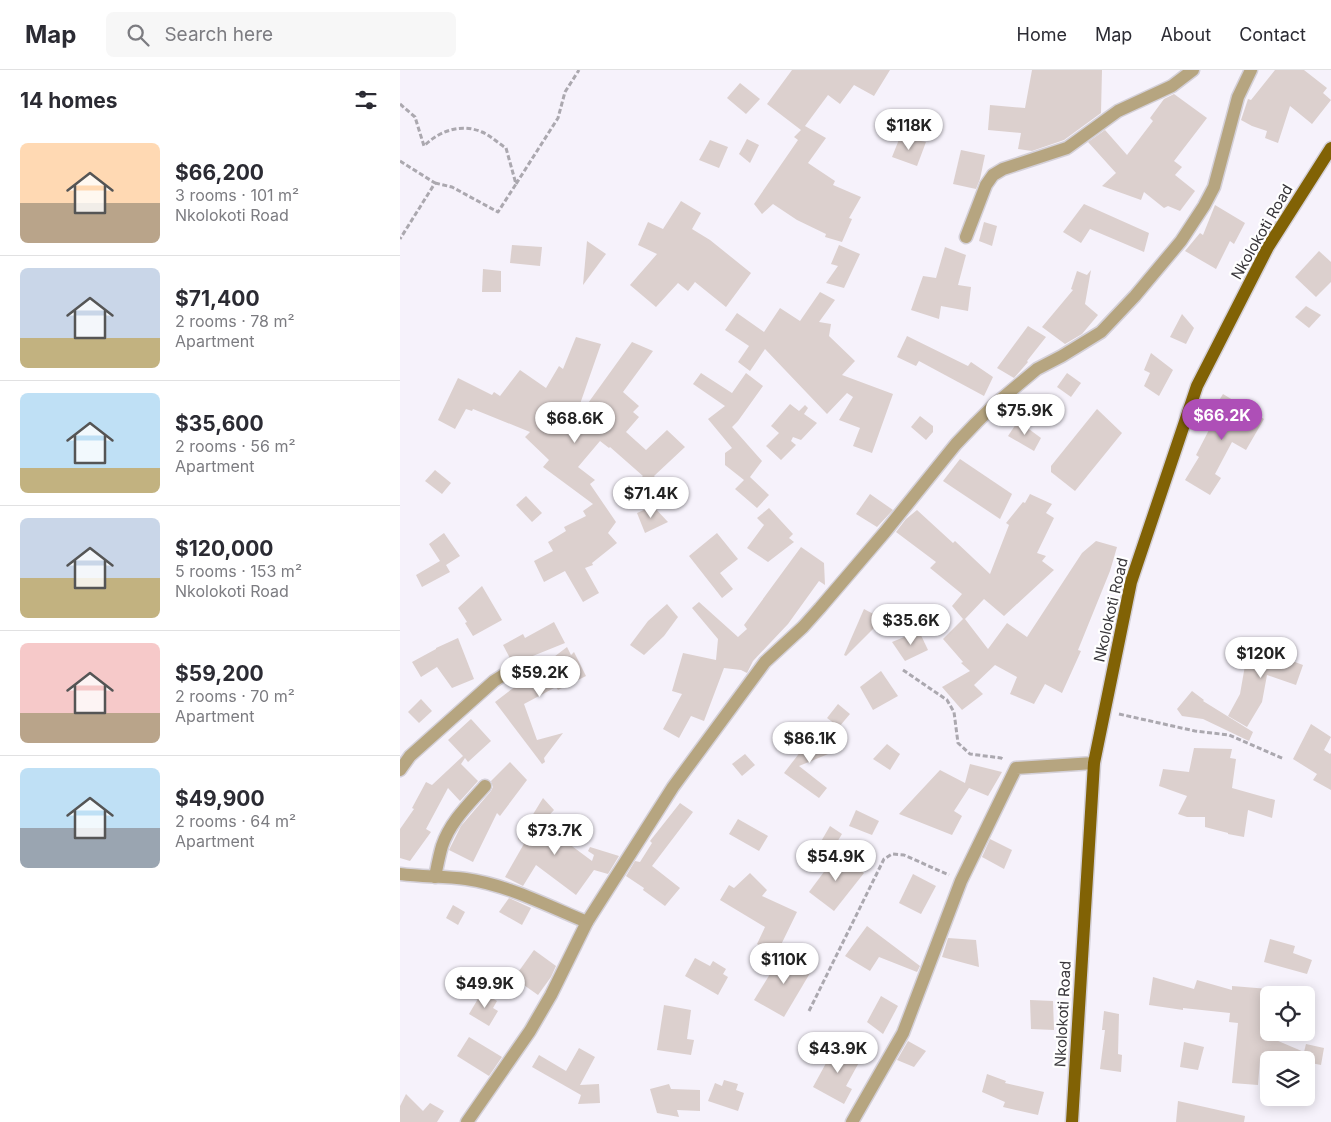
<!DOCTYPE html>
<html lang="en">
<head>
<meta charset="utf-8">
<style>
	:root { --surface:#fff; --page:#f7f7f7; --text:#2b2b33; --muted:#7c7c81; --line:#e1e1e2; --accent:#ae4fb7 }
	body { margin:0; font-family:Inter,sans-serif; background:var(--page); color:var(--text); height:100vh; display:flex; flex-direction:column; font-size:19px; white-space:nowrap }
	* { box-sizing:border-box; margin:0 }
	p { font-size:16px; color:var(--muted) }
	.icon { flex:none; width:28px; height:28px; fill:none; stroke:currentColor; stroke-width:2; stroke-linecap:round; stroke-linejoin:round }
	.map { position:relative; flex:1; overflow:hidden }
	.drawer { display:flex; flex-direction:column; background:var(--surface); width:400px }
	.drawer>* { flex:none }
	.fabs { position:absolute; left:860px; top:916px; display:grid; gap:10px }
	.fabs a { display:grid; place-items:center; width:55px; height:55px; border-radius:8px; background:var(--surface); box-shadow:0 2px 12px #0003; font-size:25px }
	.price { position:absolute; translate:-50% -42px; padding:0 11px; border-radius:18px; background:#fff; color:#222; font-size:16px; line-height:32px; filter:drop-shadow(0 1px 2px #0008) }
	.price::after { content:''; position:absolute; left:50%; top:30px; width:15px; height:11px; margin-left:-8px; background:inherit; clip-path:polygon(0 0,100% 0,50% 100%) }
	.price.selected { background:var(--accent); color:#fff }
	ul { padding:0; list-style:none }
	li { display:flex; align-items:center; gap:15px; height:125px; padding:0 20px }
	li+li { border-top:1px solid var(--line) }
	li span { display:grid; place-items:center; flex:none; width:140px; height:100px; border-radius:8px; color:#555 }
	li>.icon { margin-inline-start:auto }
	span .icon { width:60px; height:60px; fill:#fffc; stroke-width:1 }
	li b { font-size:21px }
	h2 { display:flex; justify-content:space-between; align-items:center; height:60px; padding:0 20px; font-size:21px }
	header { display:flex; align-items:center; gap:30px; box-sizing:border-box; height:70px; padding:0 25px; background:var(--surface); border-bottom:1px solid var(--line) }
	header strong { font-size:24px }
	nav { display:flex; gap:28px; margin-inline-start:auto; font-size:18px }
	.search { width:350px; height:45px; background:var(--page); display:flex; align-items:center; gap:12px; box-sizing:border-box; padding:0 18px; border-radius:8px; color:var(--muted); font-size:19px }
	main { display:flex; flex:1; min-height:0 }
	.map>svg:first-child { display:block }
	.building { fill:#dcd0ce }
	.lines { fill:none; stroke-linecap:round; stroke-linejoin:round }
	.minor-casing { stroke:#d4d0d8; stroke-width:15 }
	.major-casing { stroke:#d4d0d8; stroke-width:15 }
	.path { stroke:#aba8af; stroke-width:3; stroke-dasharray:5 2.5; stroke-linecap:butt }
	.minor { stroke:#b6a580; stroke-width:12 }
	.major { stroke:#816205; stroke-width:12 }
	.labels { text-anchor:middle; stroke-width:4.5; stroke-linejoin:round; paint-order:stroke }
	.street-label { font-size:15px; fill:#38363a; stroke:#fff }
</style>
</head>
<body>
<header>
<strong>Map</strong>
<div class="search"><svg class="icon" aria-label="search" viewBox="0 0 24 24"><circle cx="10" cy="10" r="6"/><path d="M15 15l6 6"/></svg>Search here</div>
<nav><a>Home</a><a>Map</a><a>About</a><a>Contact</a></nav>
</header>
<main>
<section class="drawer">
<h2>14 homes<svg class="icon" aria-label="filters" viewBox="0 0 24 24"><path d="M4 7h16M4 17h16"/><circle cx="9" cy="7" r="2"/><circle cx="15" cy="17" r="2"/></svg></h2>
<ul>
<li><span style="background:linear-gradient(#ffd9b3 60%,#b9a48a 0)"><svg class="icon" aria-label="home" viewBox="0 0 24 24"><path d="M3 11l9-7 9 7M6 9v11h12V9"/></svg></span><div><b>$66,200</b><p>3 rooms · 101 m²</p><p>Nkolokoti Road</p></div></li>
<li><span style="background:linear-gradient(#c9d6e8 70%,#c2b280 0)"><svg class="icon" aria-label="home" viewBox="0 0 24 24"><path d="M3 11l9-7 9 7M6 9v11h12V9"/></svg></span><div><b>$71,400</b><p>2 rooms · 78 m²</p><p>Apartment</p></div></li>
<li><span style="background:linear-gradient(#bfe0f5 75%,#c2b280 0)"><svg class="icon" aria-label="home" viewBox="0 0 24 24"><path d="M3 11l9-7 9 7M6 9v11h12V9"/></svg></span><div><b>$35,600</b><p>2 rooms · 56 m²</p><p>Apartment</p></div></li>
<li><span style="background:linear-gradient(#c9d6e8 60%,#c2b280 0)"><svg class="icon" aria-label="home" viewBox="0 0 24 24"><path d="M3 11l9-7 9 7M6 9v11h12V9"/></svg></span><div><b>$120,000</b><p>5 rooms · 153 m²</p><p>Nkolokoti Road</p></div></li>
<li><span style="background:linear-gradient(#f6c9c9 70%,#b9a48a 0)"><svg class="icon" aria-label="home" viewBox="0 0 24 24"><path d="M3 11l9-7 9 7M6 9v11h12V9"/></svg></span><div><b>$59,200</b><p>2 rooms · 70 m²</p><p>Apartment</p></div></li>
<li><span style="background:linear-gradient(#bfe0f5 60%,#9aa5b1 0)"><svg class="icon" aria-label="home" viewBox="0 0 24 24"><path d="M3 11l9-7 9 7M6 9v11h12V9"/></svg></span><div><b>$49,900</b><p>2 rooms · 64 m²</p><p>Apartment</p></div></li>
</ul>
</section>
<div class="map">
<svg width="931" height="1052" viewBox="0 0 931 1052">
	<rect width="100%" height="100%" fill="#f6f2fb"/>
	<!-- building -->
	<g class="building">
		<polygon points="392,0 490,0 474,26 454,15 440,34 428,25 405,56 426,68 408,93 435,111 433,115 461,127 449,148 452,149 442,172 425,167 426,164 397,150 373,134 362,144 354,134 398,70 394,67 401,60 367,34"/>
		<polygon points="632,0 702,0 701,43 664,70 632,81 618,79 621,63 588,60 590,35 625,38"/>
		<polygon points="875,0 904,0 927,18 923,23 931,30 912,54 890,36 878,73 865,68 867,61 852,56 841,50 848,29 851,30"/>
		<polygon points="340,13 360,29 346,44 327,28"/>
		<polygon points="774,24 807,48 774,91 782,97 775,105 795,121 780,141 768,136 764,138 744,122 741,130 702,116 716,103 688,72 705,60 727,85 753,51 750,48 764,29"/>
		<polygon points="500,67 526,72 517,96 492,87"/>
		<polygon points="347,69 359,75 350,93 339,84"/>
		<polygon points="310,70 328,77 319,98 299,90"/>
		<polygon points="561,80 585,85 580,109 576,119 553,114"/>
		<polygon points="281,131 301,143 292,159 310,170 351,203 326,237 295,212 288,221 278,213 256,237 230,215 257,184 238,175 248,152 263,159"/>
		<polygon points="684,134 749,163 744,182 690,159 681,173 663,162"/>
		<polygon points="815,135 845,153 834,174 830,171 816,199 785,181 800,163 803,165"/>
		<polygon points="584,152 597,156 592,176 579,171"/>
		<polygon points="187,171 206,184 183,215"/>
		<polygon points="112,175 142,177 140,196 110,193"/>
		<polygon points="439,175 460,184 444,218 426,213 438,196 431,194"/>
		<polygon points="545,177 566,185 558,215 571,217 568,241 541,236 539,249 511,240 523,206 536,208"/>
		<polygon points="919,181 931,192 931,212 916,227 895,207"/>
		<polygon points="83,199 101,201 101,222 82,222"/>
		<polygon points="691,200 685,234 698,245 682,264 665,274 642,257 673,220 671,219 677,201 687,205"/>
		<polygon points="420,222 435,230 419,252 431,254 429,266 455,291 442,305 493,324 472,383 453,376 460,358 439,350 453,327 447,323 427,344 365,279 350,301 338,292 349,276 325,260 337,243 364,262 380,238 400,251"/>
		<polygon points="906,236 921,245 909,258 895,247"/>
		<polygon points="782,244 794,258 786,274 770,267"/>
		<polygon points="628,256 646,267 627,291 628,292 614,308 597,298"/>
		<polygon points="507,266 568,296 571,292 593,307 584,326 519,291 516,296 497,287"/>
		<polygon points="176,267 201,274 173,354 232,272 253,281 223,322 239,336 233,342 239,347 226,362 246,380 267,360 285,377 254,406 263,417 247,430 234,414 243,406 210,377 209,378 200,371 178,397 195,410 190,414 216,452 208,463 217,473 192,493 193,495 185,498 199,523 183,532 165,501 144,512 134,491 153,481 148,472 166,461 164,457 186,446 183,441 193,434 143,397 149,390 125,367 130,362 73,339 72,341 66,339 55,359 38,350 58,308 92,325 94,322 100,326 120,300 146,318 159,296 163,299"/>
		<polygon points="751,283 773,300 759,326 744,316 750,303 744,300"/>
		<polygon points="301,303 332,323 346,303 363,316 338,351 332,357 362,391 350,407 369,425 357,438 335,419 344,410 325,395 325,383 332,378 308,349 325,336 293,314"/>
		<polygon points="667,303 681,313 671,327 657,317"/>
		<polygon points="823,324 864,349 846,380 832,372 815,404 821,408 810,425 785,410 799,387 796,385 810,358 804,355"/>
		<polygon points="390,334 399,341 405,335 408,338 404,344 417,353 401,370 393,367 391,371 396,375 381,390 366,376 379,363 371,356"/>
		<polygon points="697,339 722,363 675,421 651,402 651,396"/>
		<polygon points="520,346 533,356 533,362 526,370 511,357"/>
		<polygon points="618,351 641,368 634,381 608,366"/>
		<polygon points="560,389 612,424 600,449 543,411"/>
		<polygon points="35,400 51,413 42,424 25,411"/>
		<polygon points="470,424 493,440 477,457 456,444"/>
		<polygon points="630,424 652,434 646,443 654,448 637,483 646,486 642,491 654,500 604,546 584,529 565,549 588,579 607,553 627,567 682,483 696,471 717,477 710,501 678,580 681,581 662,623 645,614 634,634 610,624 617,607 595,595 574,615 583,624 562,640 542,617 570,601 561,593 563,592 543,569 563,549 552,536 562,524 530,498 536,492 496,462 506,449 517,440 553,473 555,471 590,504 609,455 606,453 623,432 625,433"/>
		<polygon points="126,426 142,443 132,452 116,435"/>
		<polygon points="253,436 268,452 245,463 237,443"/>
		<polygon points="369,438 393,464 389,468 394,472 368,492 347,478 364,455 357,448"/>
		<polygon points="44,463 60,486 46,495 50,502 22,517 16,505 40,491 29,474"/>
		<polygon points="317,463 338,489 320,503 333,519 322,528 289,486"/>
		<polygon points="401,477 424,493 425,515 419,511 388,554 353,591 347,603 341,600 324,598 304,651 291,646 279,668 263,659 282,624 272,621 283,583 316,590 318,569 292,538 299,532 338,567 347,559 344,555"/>
		<polygon points="82,516 102,550 73,566 65,553 67,552 58,538"/>
		<polygon points="267,534 278,547 264,566 244,585 230,575 248,551"/>
		<polygon points="464,539 481,548 473,559 446,586 444,585"/>
		<polygon points="154,552 165,573 113,594 103,575 123,564 125,568"/>
		<polygon points="519,561 528,580 505,591 492,572"/>
		<polygon points="850,567 867,571 865,581 903,595 896,615 867,605 862,632 847,657 828,646 840,624"/>
		<polygon points="58,568 74,609 52,618 37,597 21,607 12,592 36,579 36,578"/>
		<polygon points="167,577 171,585 174,582 186,606 158,620 156,617 124,634 137,670 163,663 144,688 145,692 142,694 95,632"/>
		<polygon points="481,601 498,626 473,640 460,617"/>
		<polygon points="792,621 804,630 803,631 853,662 849,671 803,649 782,646 777,639"/>
		<polygon points="21,629 32,641 19,653 8,642"/>
		<polygon points="438,634 450,644 439,657 427,648"/>
		<polygon points="71,649 91,671 68,692 65,688 61,694 78,711 60,731 48,718 26,759 31,762 10,791 0,788 0,759 14,739 12,738 26,712 32,715 63,686 48,670"/>
		<polygon points="911,654 931,667 924,680 930,684 931,683 931,720 913,710 917,704 893,689"/>
		<polygon points="425,662 433,682 399,696 427,718 419,728 384,703 411,668"/>
		<polygon points="487,674 500,684 490,700 473,689"/>
		<polygon points="794,678 832,679 830,688 836,689 832,718 875,730 872,748 848,740 844,767 828,764 828,763 805,757 805,747 787,747 778,744 787,726 759,716 763,699 789,702"/>
		<polygon points="345,684 355,695 342,706 332,694"/>
		<polygon points="110,692 127,710 100,746 97,743 73,792 49,780 61,756 91,721 93,717 91,711"/>
		<polygon points="570,694 602,702 588,726 569,718 554,741 562,746 552,765 499,744 540,700 565,713"/>
		<polygon points="143,728 154,740 140,755 157,765 192,791 194,785 188,781 190,777 219,786 208,804 194,800 176,825 136,795 123,816 105,807 125,772 124,774 118,769"/>
		<polygon points="280,733 293,742 252,796 280,818 265,836 243,820 244,818 226,806 235,791 240,792 252,773 250,771"/>
		<polygon points="456,740 479,751 472,765 449,756"/>
		<polygon points="338,749 368,766 359,781 329,764"/>
		<polygon points="430,756 442,764 428,787 416,780"/>
		<polygon points="590,769 612,780 604,799 582,787"/>
		<polygon points="438,783 464,803 434,841 409,822"/>
		<polygon points="350,803 367,820 362,826 397,842 377,883 357,874 365,857 320,830 329,815 334,818"/>
		<polygon points="513,804 536,816 521,844 499,833"/>
		<polygon points="109,828 131,838 122,855 99,842"/>
		<polygon points="53,835 65,842 58,855 46,848"/>
		<polygon points="467,856 520,896 517,902 479,887 470,901 445,886"/>
		<polygon points="548,868 576,870 579,897 542,887"/>
		<polygon points="870,869 895,876 893,883 912,890 907,904 864,892"/>
		<polygon points="134,880 156,896 151,907 138,925 114,908"/>
		<polygon points="383,883 413,898 384,947 354,930"/>
		<polygon points="295,888 310,896 313,891 326,899 323,904 328,907 318,925 285,906"/>
		<polygon points="753,907 794,919 797,910 832,920 832,916 869,919 869,967 904,982 906,974 924,978 921,995 906,992 906,990 860,990 858,1015 832,1013 838,953 829,952 830,943 783,938 783,940 749,935"/>
		<polygon points="82,922 97,931 93,938 98,941 89,956 69,944"/>
		<polygon points="481,926 498,936 483,964 467,952"/>
		<polygon points="630,930 653,931 654,960 631,959"/>
		<polygon points="264,935 291,940 287,969 294,970 291,985 257,980"/>
		<polygon points="704,941 719,944 718,984 722,985 721,1002 700,999 705,960 702,960"/>
		<polygon points="69,967 102,987 89,1006 57,986"/>
		<polygon points="508,971 526,981 514,997 497,990"/>
		<polygon points="784,972 804,977 798,1000 780,997"/>
		<polygon points="437,973 462,987 446,1016 452,1019 444,1034 413,1017"/>
		<polygon points="179,978 195,987 180,1015 199,1014 200,1033 178,1034 181,1025 132,997 139,985 166,1001"/>
		<polygon points="587,1004 606,1011 605,1013 644,1022 638,1045 603,1037 605,1032 582,1022"/>
		<polygon points="324,1010 338,1014 336,1020 344,1023 338,1041 308,1031 315,1013 322,1016"/>
		<polygon points="269,1014 271,1019 300,1020 300,1041 277,1040 279,1047 257,1043 250,1019"/>
		<polygon points="6,1024 23,1041 30,1033 44,1041 37,1052 0,1052 0,1036"/>
		<polygon points="778,1031 845,1046 844,1052 776,1052"/>
	</g>
	<g class="lines">
		<defs>
			<g id="minor">
				<polyline points="566,167 586,115 593,105 603,99 667,78 718,41 772,16 793,0"/>
				<polyline points="0,700 10,686 94,611 105,604"/>
				<path d="M0,804C22,807 44,806 66,809C108,815 148,836 187,852"/>
				<path d="M35,807C37,797 39,786 42,776C50,752 68,735 85,716"/>
				<polyline points="67,1052 130,961 151,925 187,852 273,717 365,592 403,557 420,538 485,462 556,374 576,353 594,335 637,299 662,286 701,262 735,226 781,171 804,136 814,117 838,27 851,0"/>
				<polyline points="452,1052 503,963 561,811 616,698 694,693"/>
			</g>
			<polyline id="major" points="672,1052 694,693 731,512 797,316 868,177 931,78"/>
		</defs>
		<!-- minor casing -->
		<use href="#minor" class="minor-casing"/>
		<!-- major casing -->
		<use href="#major" class="major-casing"/>
		<!-- path -->
		<g class="path">
			<path d="M0,34L15,47L24,76C39,61 61,53 82,62C91,66 98,73 106,78L116,114L158,48L165,22L179,0"/>
			<polyline points="0,91 35,113 0,169"/>
			<polyline points="35,113 52,117 98,142 116,114"/>
			<polyline points="503,600 547,630 554,642 558,673 570,684 601,688 604,690"/>
			<polyline points="719,644 795,661 829,665 884,689"/>
			<polyline points="409,941 484,789 492,784 504,785 549,805"/>
		</g>
		<!-- minor -->
		<use href="#minor" class="minor"/>
		<!-- major -->
		<use href="#major" class="major"/>
	</g>
	<g class="labels">
		<!-- street labels -->
		<g class="street-label">
			<text transform="translate(862 162) rotate(-60)" y="5">Nkolokoti Road</text>
			<text transform="translate(711 540) rotate(-77)" y="5">Nkolokoti Road</text>
			<text transform="translate(663 944) rotate(-87)" y="5">Nkolokoti Road</text>
		</g>
	</g>
</svg>
<div class="fabs">
<a><svg class="icon" aria-label="locate" viewBox="0 0 24 24"><circle cx="12" cy="12" r="6"/><path d="M12 2v4M12 18v4M2 12h4M18 12h4"/></svg></a>
<a><svg class="icon" aria-label="layers" viewBox="0 0 24 24"><path d="M12 4l9 5-9 5-9-5zM3 14l9 5 9-5"/></svg></a>
</div>
<b class="price" style="left:509px;top:81px">$118K</b>
<b class="price" style="left:625px;top:366px">$75.9K</b>
<b class="price selected" style="left:822px;top:371px">$66.2K</b>
<b class="price" style="left:175px;top:374px">$68.6K</b>
<b class="price" style="left:251px;top:449px">$71.4K</b>
<b class="price" style="left:511px;top:576px">$35.6K</b>
<b class="price" style="left:861px;top:609px">$120K</b>
<b class="price" style="left:140px;top:628px">$59.2K</b>
<b class="price" style="left:410px;top:694px">$86.1K</b>
<b class="price" style="left:155px;top:786px">$73.7K</b>
<b class="price" style="left:436px;top:812px">$54.9K</b>
<b class="price" style="left:384px;top:915px">$110K</b>
<b class="price" style="left:85px;top:939px">$49.9K</b>
<b class="price" style="left:438px;top:1004px">$43.9K</b>
</div>
</main>
</body>
</html>
